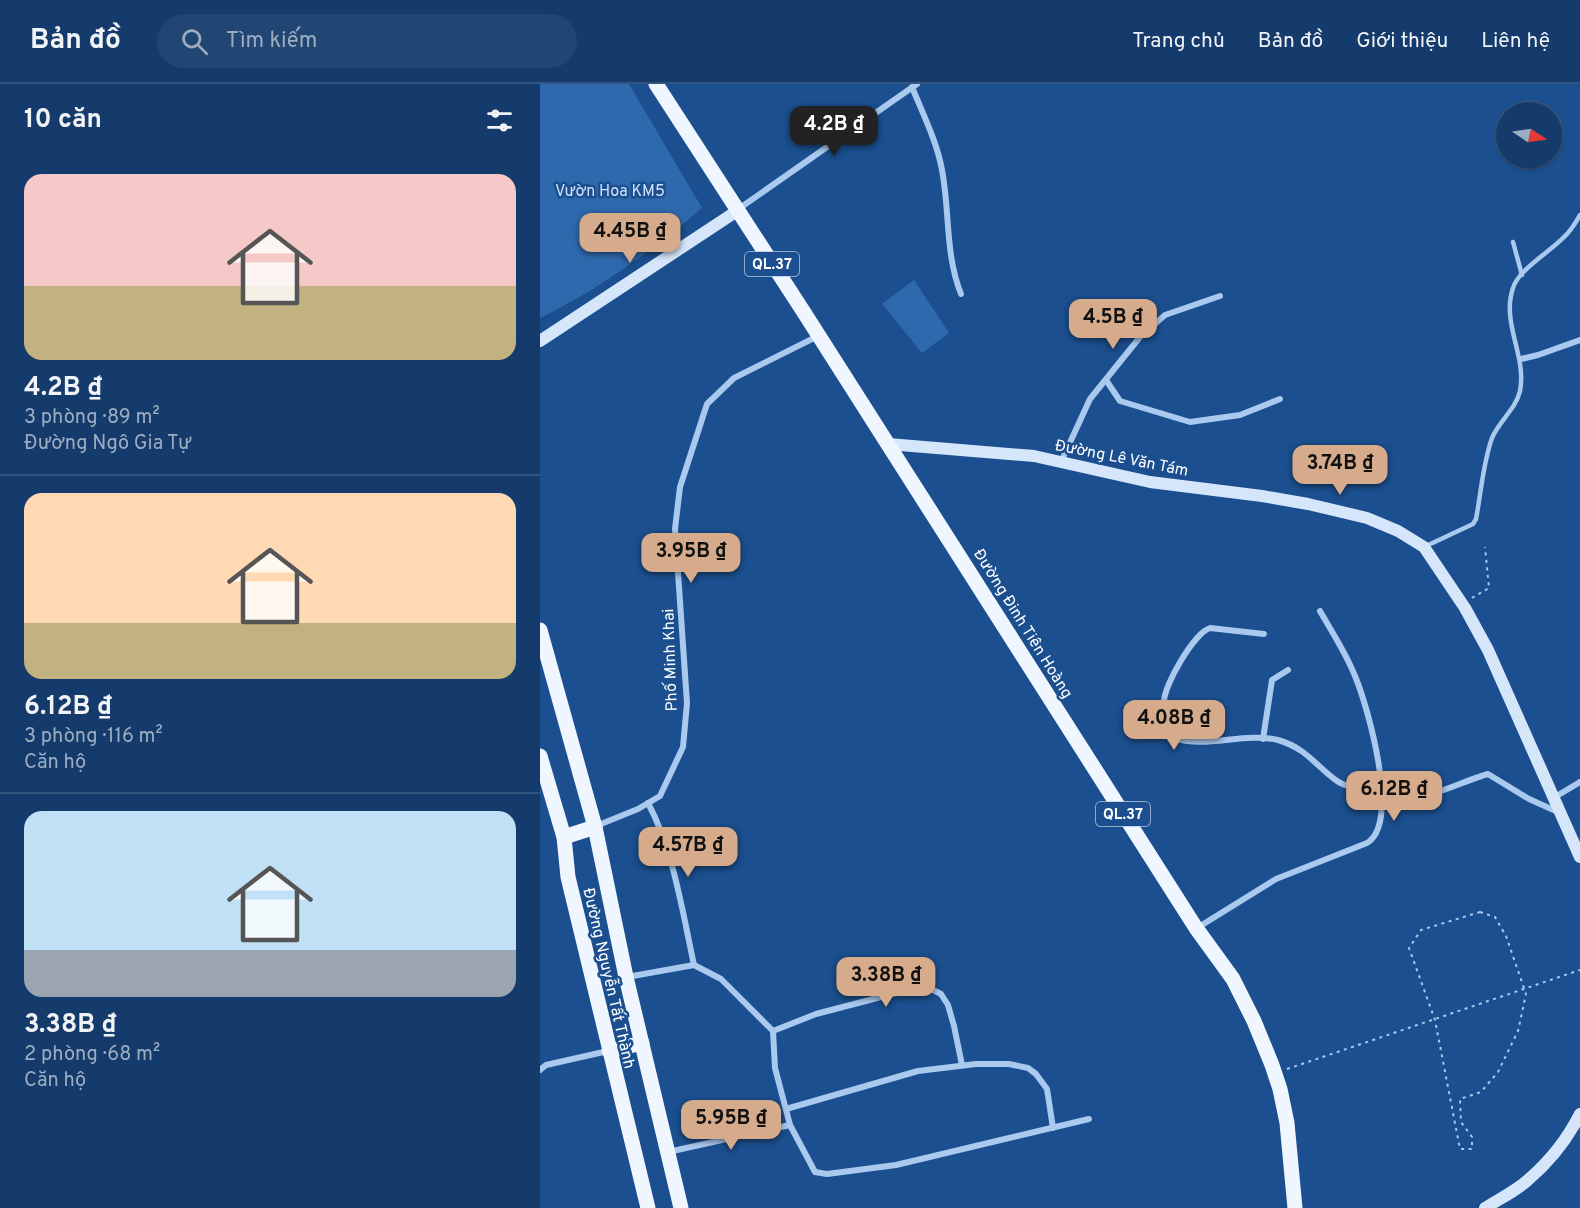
<!DOCTYPE html>
<html lang="vi">
<head>
<meta charset="utf-8">
<style>
	:root { --surface:#143b6b; --page:#214673; --text:#f1f3f6; --muted:#9dadc1; --line:#33557e; --accent:#d6ab8b }
	body { margin:0; font-family:Overpass,sans-serif; background:var(--page); color:var(--text); height:100vh; display:flex; flex-direction:column; font-size:22px; white-space:nowrap }
	* { box-sizing:border-box; margin:0 }
	p { font-size:20px; color:var(--muted) }
	.icon { flex:none; width:33px; height:33px; fill:none; stroke:currentColor; stroke-width:2; stroke-linecap:round; stroke-linejoin:round }
	.map { position:relative; flex:1; overflow:hidden }
	.panel { display:flex; flex-direction:column; background:var(--surface); width:540px }
	.panel>* { flex:none }
	.needle { width:39px; rotate:103deg }
	.tools { position:absolute; left:956px; top:18px; display:grid; gap:12px }
	.tools a { display:grid; place-items:center; width:66px; height:66px; border-radius:50%; background:var(--surface); box-shadow:0 2px 4px #0004,0 0 0 2px var(--line); font-size:30px }
	.price { position:absolute; translate:-50% -51px; padding:0 14px; border-radius:12px; background:var(--accent); color:#111; font-size:20px; line-height:39px; filter:drop-shadow(0 2px 3px #0008) }
	.price::after { content:''; position:absolute; left:50%; top:36px; width:18px; height:14px; margin-left:-9px; background:inherit; clip-path:polygon(0 0,100% 0,50% 100%) }
	.price.active { background:#222; color:#fff }
	ul { padding:0; list-style:none }
	li { display:grid; align-content:center; gap:12px; height:318px; padding:0 24px }
	li+li { border-top:2px solid var(--line) }
	li span { display:grid; place-items:center; height:186px; border-radius:18px; color:#555 }
	li>.icon { margin-inline-start:auto }
	span .icon { width:108px; height:108px; fill:#fffc; stroke-width:1 }
	li b { font-size:26px }
	h2 { display:flex; justify-content:space-between; align-items:center; height:72px; padding:0 24px; font-size:26px }
	header { display:flex; align-items:center; gap:36px; box-sizing:border-box; height:84px; padding:0 30px; background:var(--surface); border-bottom:2px solid var(--line) }
	header strong { font-size:28px }
	nav { display:flex; gap:33px; margin-inline-start:auto; font-size:21px }
	.search { width:420px; height:54px; background:var(--page); display:flex; align-items:center; gap:15px; box-sizing:border-box; padding:0 21px; border-radius:33px; color:var(--muted); font-size:22px }
	main { display:flex; flex:1; min-height:0 }
	.map>svg:first-child { display:block }
	.green { fill:#2e69ad }
	.lines { fill:none; stroke-linecap:round; stroke-linejoin:round }
	.path { stroke:#a9c9ee; stroke-width:2; stroke-dasharray:3 4.5; stroke-linecap:butt }
	.lane { stroke:#a9c9ee; stroke-width:4.5 }
	.street { stroke:#a9c9ee; stroke-width:6 }
	.secondary { stroke:#d6e6fa; stroke-width:12 }
	.primary { stroke:#f0f6ff; stroke-width:15 }
	.labels { text-anchor:middle; stroke-width:5; stroke-linejoin:round; paint-order:stroke }
	.shield { fill:#1b4f8f; stroke:#bbcadd; stroke-width:1.5 }
	.shield-label { font-size:15px; font-weight:bold; fill:#fff }
	.park-label { font-size:16px; fill:#cfe3fa; stroke:#1b4f8f }
	.street-label { font-size:16px; fill:#fff; stroke:#1b4f8f }
</style>
</head>
<body>
<header>
<strong>Bản đồ</strong>
<div class="search"><svg class="icon" aria-label="search" viewBox="0 0 24 24"><circle cx="10" cy="10" r="6"/><path d="M15 15l6 6"/></svg>Tìm kiếm</div>
<nav><a>Trang chủ</a><a>Bản đồ</a><a>Giới thiệu</a><a>Liên hệ</a></nav>
</header>
<main>
<section class="panel">
<h2>10 căn<svg class="icon" aria-label="filters" viewBox="0 0 24 24"><path d="M4 7h16M4 17h16"/><circle cx="9" cy="7" r="2"/><circle cx="15" cy="17" r="2"/></svg></h2>
<ul>
<li><span style="background:linear-gradient(#f6c9c9 60%,#c2b280 0)"><svg class="icon" aria-label="home" viewBox="0 0 24 24"><path d="M3 11l9-7 9 7M6 9v11h12V9"/></svg></span><div><b>4.2B ₫</b><p>3 phòng · 89 m²</p><p>Đường Ngô Gia Tự</p></div></li>
<li><span style="background:linear-gradient(#ffd9b3 70%,#c2b280 0)"><svg class="icon" aria-label="home" viewBox="0 0 24 24"><path d="M3 11l9-7 9 7M6 9v11h12V9"/></svg></span><div><b>6.12B ₫</b><p>3 phòng · 116 m²</p><p>Căn hộ</p></div></li>
<li><span style="background:linear-gradient(#bfe0f5 75%,#9aa5b1 0)"><svg class="icon" aria-label="home" viewBox="0 0 24 24"><path d="M3 11l9-7 9 7M6 9v11h12V9"/></svg></span><div><b>3.38B ₫</b><p>2 phòng · 68 m²</p><p>Căn hộ</p></div></li>
</ul>
</section>
<div class="map">
<svg width="1040" height="1124" viewBox="0 0 1040 1124">
	<rect width="100%" height="100%" fill="#1b4f8f"/>
	<!-- green -->
	<g class="green">
		<path d="M0,0H89L162,124C115,165 56,207 0,234Z"/>
		<polygon points="374,196 409,249 382,269 342,220"/>
	</g>
	<g class="lines">
		<!-- path -->
		<g class="path">
			<polyline points="932,514 949,504 945,463"/>
			<polygon points="940,828 955,833 966,852 986,910 978,947 958,988 941,1008 920,1015 921,1038 932,1053 932,1065 920,1065 895,936 869,864 881,846"/>
			<polyline points="747,985 1040,886"/>
		</g>
		<!-- lane -->
		<g class="lane">
			<polyline points="973,158 982,191"/>
			<path d="M884,463L933,440L936,435C941,409 943,379 952,354C959,337 976,325 980,307C987,272 961,239 973,204C978,186 1011,167 1024,153C1031,147 1036,138 1040,131"/>
		</g>
		<!-- street -->
		<g class="street">
			<path d="M372,3C383,30 397,58 402,86C410,128 405,170 421,210"/>
			<polyline points="197,126 377,0"/>
			<polyline points="981,275 998,271 1040,256"/>
			<polyline points="566,296 580,317 650,338 700,331 740,315"/>
			<polyline points="521,378 550,315 600,253 625,231 680,212"/>
			<path d="M724,550L670,544C654,549 624,601 624,618C624,631 628,643 633,654C667,665 703,648 738,656C766,664 776,682 797,697C812,707 870,716 887,711C908,706 927,696 948,690L989,715L1018,728"/>
			<polyline points="723,655 732,596 748,586"/>
			<polyline points="1015,713 1040,698"/>
			<path d="M108,719C133,765 143,830 154,881"/>
			<polyline points="56,742 98,725 120,712 143,663 147,619 135,445 140,403 167,320 194,294 278,252"/>
			<path d="M657,844L736,795L827,759C861,739 828,623 815,592C806,569 792,548 780,527"/>
			<polyline points="87,893 154,881 181,895 233,947 235,984 250,1041 275,1088 287,1090 356,1081 549,1035"/>
			<polyline points="233,947 276,930 360,908 391,905 401,910 408,921 414,942 422,981"/>
			<polyline points="0,986 6,981 68,967"/>
			<polyline points="246,1025 378,987 436,980 469,980 488,984 496,990 507,1005 513,1044"/>
			<polyline points="128,1068 250,1041"/>
		</g>
		<!-- secondary -->
		<g class="secondary">
			<polyline points="0,257 197,127"/>
			<polyline points="348,360 494,372 610,398 722,412 768,420 827,434 858,447 884,463 925,524 948,566 1040,773"/>
			<path d="M945,1124C959,1115 976,1107 988,1096C1009,1078 1028,1054 1040,1030"/>
		</g>
		<!-- primary -->
		<g class="primary">
			<polyline points="116,0 265,230 656,844 693,895 714,937 732,981 740,1005 747,1039 755,1124"/>
			<polyline points="0,546 55,743 86,893 141,1124"/>
			<polyline points="0,672 24,753 28,793 108,1124"/>
			<polyline points="24,753 55,743"/>
			<polyline points="69,967 102,959"/>
		</g>
	</g>
	<g class="labels">
		<!-- shield labels -->
		<g class="shield">
			<rect x="205" y="168" width="54" height="24" rx="4.5"/>
			<rect x="556" y="718" width="54" height="24" rx="4.5"/>
		</g>
		<g class="shield-label">
			<text x="232" y="185">QL.37</text>
			<text x="583" y="735">QL.37</text>
		</g>
		<!-- park labels -->
		<g class="park-label">
			<text x="70" y="112">Vườn Hoa KM5</text>
		</g>
		<!-- street labels -->
		<g class="street-label">
			<text transform="translate(582 373) rotate(11)" y="6">Đường Lê Văn Tám</text>
			<text transform="translate(484 539) rotate(58)" y="6">Đường Đinh Tiên Hoàng</text>
			<text transform="translate(129 576) rotate(-92)" y="6">Phố Minh Khai</text>
			<text transform="translate(70 894) rotate(77)" y="6">Đường Nguyễn Tất Thành</text>
		</g>
	</g>
</svg>
<div class="tools">
<a><svg class="needle" viewBox="-14 -14 28 28"><path d="M0-13l5 13h-10z" fill="#e53935"/><path d="M0 13l5-13h-10z" fill="#9dadc1"/></svg></a>
</div>
<b class="price active" style="left:294px;top:73px">4.2B ₫</b>
<b class="price" style="left:90px;top:180px">4.45B ₫</b>
<b class="price" style="left:573px;top:266px">4.5B ₫</b>
<b class="price" style="left:800px;top:412px">3.74B ₫</b>
<b class="price" style="left:151px;top:500px">3.95B ₫</b>
<b class="price" style="left:634px;top:667px">4.08B ₫</b>
<b class="price" style="left:854px;top:738px">6.12B ₫</b>
<b class="price" style="left:148px;top:794px">4.57B ₫</b>
<b class="price" style="left:346px;top:924px">3.38B ₫</b>
<b class="price" style="left:191px;top:1067px">5.95B ₫</b>
</div>
</main>
</body>
</html>
